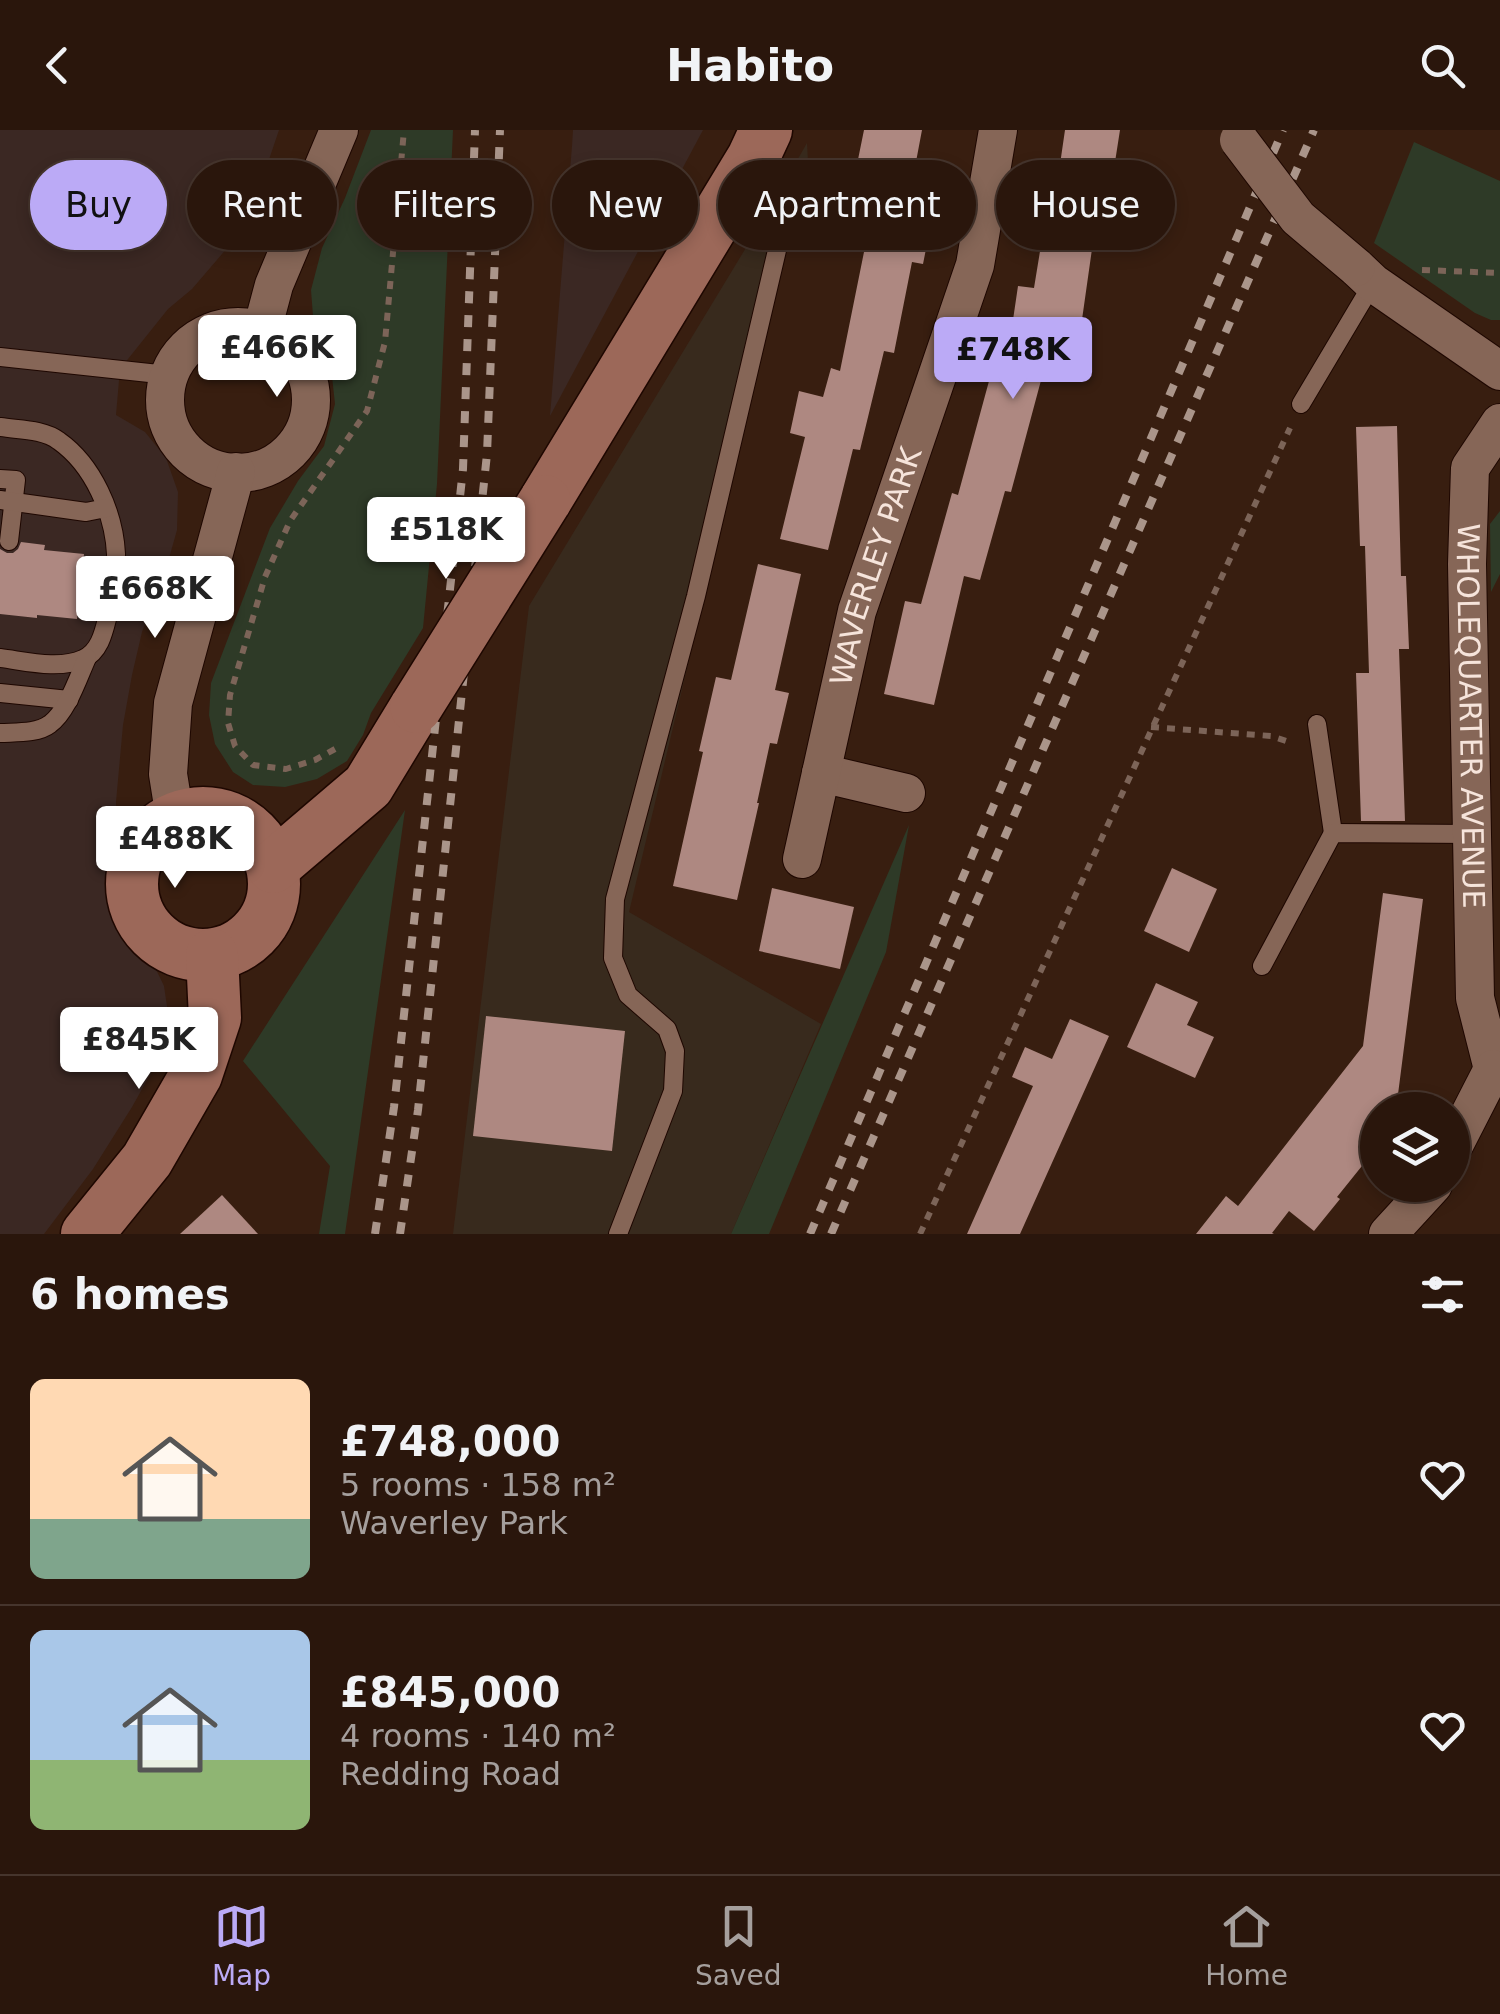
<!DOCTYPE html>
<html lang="en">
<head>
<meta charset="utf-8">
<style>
	:root { --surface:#2a160c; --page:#36231a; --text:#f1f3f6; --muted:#a59f9d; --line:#46352d; --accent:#bbaaf6 }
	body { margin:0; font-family:"DejaVu Sans",sans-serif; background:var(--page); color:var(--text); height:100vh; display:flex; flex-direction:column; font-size:38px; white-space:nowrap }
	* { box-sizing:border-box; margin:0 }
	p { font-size:32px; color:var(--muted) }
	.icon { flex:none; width:55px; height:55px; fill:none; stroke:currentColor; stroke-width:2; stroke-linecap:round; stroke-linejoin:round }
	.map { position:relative; height:1104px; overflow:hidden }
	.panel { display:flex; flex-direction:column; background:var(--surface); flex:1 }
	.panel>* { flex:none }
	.hud { position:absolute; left:30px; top:30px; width:1440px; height:90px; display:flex; gap:20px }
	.buttons { position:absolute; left:1360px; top:962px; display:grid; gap:20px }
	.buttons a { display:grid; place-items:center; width:110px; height:110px; border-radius:50%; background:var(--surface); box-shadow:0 5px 15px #0003,0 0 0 2px var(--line); font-size:50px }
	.price { position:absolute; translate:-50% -85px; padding:0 22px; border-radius:10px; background:#fff; color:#222; font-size:32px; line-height:65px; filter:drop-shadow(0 2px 5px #0008) }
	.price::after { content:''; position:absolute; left:50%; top:60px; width:30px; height:22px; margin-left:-15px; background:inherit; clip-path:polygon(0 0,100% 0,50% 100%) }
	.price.active { background:var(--accent); color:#111 }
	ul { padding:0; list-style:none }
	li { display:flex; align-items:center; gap:30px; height:250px; padding:0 30px }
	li+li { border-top:2px solid var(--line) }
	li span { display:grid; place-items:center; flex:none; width:280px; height:200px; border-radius:15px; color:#555 }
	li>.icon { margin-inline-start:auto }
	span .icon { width:120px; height:120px; fill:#fffc; stroke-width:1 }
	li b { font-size:42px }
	h2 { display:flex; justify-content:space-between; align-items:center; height:120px; padding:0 30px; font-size:42px }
	.pill { padding:0 35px; border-radius:45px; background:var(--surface); box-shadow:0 5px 15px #0003,0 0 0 2px var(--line); font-size:35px; line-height:90px }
	.pill.active { background:var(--accent); color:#111 }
	header { display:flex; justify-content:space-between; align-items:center; height:130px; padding:0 30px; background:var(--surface); font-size:45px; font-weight:700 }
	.tabs { display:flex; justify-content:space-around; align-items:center; height:140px; border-top:2px solid var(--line); background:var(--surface); font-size:28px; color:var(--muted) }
	.tabs a { display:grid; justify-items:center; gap:5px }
	.tabs .active { color:var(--accent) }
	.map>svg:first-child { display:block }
	.commercial { fill:#3b2823 }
	.industrial { fill:#382a1d }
	.green { fill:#2e3a27 }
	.building { fill:#ae8881 }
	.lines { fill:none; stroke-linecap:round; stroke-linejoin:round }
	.service-casing { stroke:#1e0700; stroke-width:20 }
	.minor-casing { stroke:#1e0700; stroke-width:40 }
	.secondary-casing { stroke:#1e0700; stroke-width:55 }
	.path { stroke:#7c6458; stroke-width:6; stroke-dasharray:8 8; stroke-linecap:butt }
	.service { stroke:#866657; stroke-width:18 }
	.minor { stroke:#866657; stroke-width:38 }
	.secondary { stroke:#9c6859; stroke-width:52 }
	.rail { stroke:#aa958a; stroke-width:8; stroke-dasharray:12 12; stroke-linecap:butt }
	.minor-bridge-casing { stroke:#1e0700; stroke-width:40; stroke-linecap:butt }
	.secondary-bridge-casing { stroke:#1e0700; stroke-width:55; stroke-linecap:butt }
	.minor-bridge { stroke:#866657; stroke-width:38 }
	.secondary-bridge { stroke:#9c6859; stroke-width:52 }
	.labels { text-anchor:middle; stroke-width:10; stroke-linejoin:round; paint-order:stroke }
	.street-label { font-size:30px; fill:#f6e4db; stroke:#381e10 }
</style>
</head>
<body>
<header><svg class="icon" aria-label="back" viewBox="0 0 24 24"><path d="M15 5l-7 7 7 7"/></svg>Habito<svg class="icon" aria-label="search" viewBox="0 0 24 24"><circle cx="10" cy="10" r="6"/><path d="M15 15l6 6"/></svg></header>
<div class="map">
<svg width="1500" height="1104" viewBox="0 0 1500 1104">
	<rect width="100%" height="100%" fill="#381e10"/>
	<!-- commercial -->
	<g class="commercial">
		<polygon points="0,0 279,0 255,71 228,117 192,159 168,179 120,239 116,285 145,302 166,328 178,362 177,400 164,446 142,502 132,545 123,595 116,672 119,775 130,801 150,827 164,856 169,890 161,925 132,977 93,1039 44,1104 0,1104"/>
		<polygon points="573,0 703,0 550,286 572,16"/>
	</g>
	<!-- industrial -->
	<polygon class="industrial" points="807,13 808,31 629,782 821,894 731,1104 453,1104 529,476 764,88"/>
	<!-- green -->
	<g class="green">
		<polygon points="371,0 453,0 437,354 423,498 371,583 363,605 347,631 317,649 285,657 253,655 233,642 215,614 209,585 211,553 270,398 298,351 324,316 335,274 331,237 314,199 311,160 322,118 345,68"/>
		<polygon points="1414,12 1500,51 1500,190 1491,190 1475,183 1374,113"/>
		<polygon points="1500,381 1500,444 1491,462 1490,394"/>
		<polygon points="405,680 345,1104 319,1104 330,1036 243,931"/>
		<polygon points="909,695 886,822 769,1104 731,1104"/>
	</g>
	<!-- building -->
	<g class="building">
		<polygon points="864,0 922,0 915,37 921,38 914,75 934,79 923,134 912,132 894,223 884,221 860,320 853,319 828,420 780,409 805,307 790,303 799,261 823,267 831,238 840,241 864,122 840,118"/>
		<polygon points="1065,0 1120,0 1110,64 1121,66 1111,122 1092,119 1076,232 1047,228 1011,362 1005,361 980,450 964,446 934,575 884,564 905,471 921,474 952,363 958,365 992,240 1005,244 1018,156 1034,158 1051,54 1057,55"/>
		<polygon points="1397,296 1401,446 1406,446 1409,519 1399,519 1405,691 1361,691 1356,543 1369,543 1365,416 1360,416 1356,297"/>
		<polygon points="21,412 45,415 44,420 84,424 77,489 37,485 37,488 0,484 0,419 7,423 13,423 18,419"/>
		<polygon points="758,434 801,444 775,560 789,563 777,614 770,613 757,673 759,673 737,770 673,756 703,622 699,621 716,547 731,550"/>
		<polygon points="1172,738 1217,759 1189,822 1144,801"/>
		<polygon points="772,758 854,777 840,839 759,821"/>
		<polygon points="1383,763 1423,769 1396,980 1378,980 1378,1016 1337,1067 1340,1069 1314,1101 1289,1081 1272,1103 1274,1104 1196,1104 1226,1066 1238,1076 1363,916"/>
		<polygon points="1156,853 1198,872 1187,895 1214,907 1195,948 1127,917"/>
		<polygon points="486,886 625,901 612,1021 473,1006"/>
		<polygon points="1070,889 1109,906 1020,1104 967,1104 1033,956 1012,947 1025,917 1052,929"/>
		<polygon points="222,1065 258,1104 180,1104"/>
	</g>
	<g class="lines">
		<defs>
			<g id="service">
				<polyline points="0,227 168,245"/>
				<polyline points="1301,274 1373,153"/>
				<path d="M0,297C19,300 43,299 59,311C93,335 114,383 116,424C116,444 112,465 108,485C104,501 100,522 83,529C59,540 25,531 0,528"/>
				<polyline points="0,349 16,350 9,411"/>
				<polyline points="0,370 86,382 106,378"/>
				<polyline points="0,563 69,570"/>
				<polyline points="1317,594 1333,703"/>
				<path d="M0,603C15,602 37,604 50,594C67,582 78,548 87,528"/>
				<polyline points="1262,836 1333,703 1472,704"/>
				<polyline points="618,1104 673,961 675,921 667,899 628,865 613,828 615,769 696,466 778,116 783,70 781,49 758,31"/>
			</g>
			<g id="minor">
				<polyline points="1356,137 1373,153 1500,241"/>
				<circle cx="238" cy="270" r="73"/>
				<polyline points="262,200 274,155 339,0"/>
				<path id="s1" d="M1500,293L1470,338L1467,434L1475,868L1493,939L1500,942"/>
				<polyline points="821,643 906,663"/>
				<polyline points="175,688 168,644 173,573 236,342"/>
				<path id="s2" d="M802,729L857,481L975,135L998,0"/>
				<polyline points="1452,1019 1493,939"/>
				<polyline points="1388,1104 1433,1055"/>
			</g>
			<g id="secondary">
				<polyline points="545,371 753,28 766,0"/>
				<circle cx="203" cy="754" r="71"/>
				<polyline points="273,737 368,656 416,577"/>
				<polyline points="87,1104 147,1030 196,945 215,888 212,825"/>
			</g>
		</defs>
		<!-- service casing -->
		<use href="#service" class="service-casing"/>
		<!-- minor casing -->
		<use href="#minor" class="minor-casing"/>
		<!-- secondary casing -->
		<use href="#secondary" class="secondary-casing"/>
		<!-- path -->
		<g class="path">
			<polyline points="1422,140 1500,143"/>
			<polyline points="1151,597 1271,606 1292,613"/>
			<polyline points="335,619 315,630 286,639 253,635 235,616 228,593 230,565 265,447 290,391 367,281 385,212 404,0"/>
			<polyline points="920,1104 1290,298"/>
		</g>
		<!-- service -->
		<use href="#service" class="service"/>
		<!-- minor -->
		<use href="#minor" class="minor"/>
		<!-- secondary -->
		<use href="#secondary" class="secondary"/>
		<!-- rail -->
		<g class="rail">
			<polyline points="375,1104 394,977 463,339 475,0"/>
			<polyline points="400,1104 418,980 487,324 500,0"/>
			<polyline points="810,1104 1283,0"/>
			<polyline points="831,1104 1314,0"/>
		</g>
		<defs>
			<polyline id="minor-bridge" points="1239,10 1298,88 1356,137"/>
			<polyline id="secondary-bridge" points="416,577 545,371"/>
		</defs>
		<!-- minor-bridge casing -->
		<use href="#minor-bridge" class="minor-bridge-casing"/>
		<!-- secondary-bridge casing -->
		<use href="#secondary-bridge" class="secondary-bridge-casing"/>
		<!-- minor-bridge -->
		<use href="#minor-bridge" class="minor-bridge"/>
		<!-- secondary-bridge -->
		<use href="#secondary-bridge" class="secondary-bridge"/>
	</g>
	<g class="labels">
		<!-- street labels -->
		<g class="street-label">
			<text dy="10" stroke="none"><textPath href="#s2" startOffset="302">WAVERLEY PARK</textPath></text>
			<text dy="10" stroke="none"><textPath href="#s1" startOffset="302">WHOLEQUARTER AVENUE</textPath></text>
		</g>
	</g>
</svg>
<div class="buttons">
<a><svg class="icon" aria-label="layers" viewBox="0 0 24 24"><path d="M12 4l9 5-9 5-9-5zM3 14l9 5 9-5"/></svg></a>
</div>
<b class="price" style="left:277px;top:270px">£466K</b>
<b class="price active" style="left:1013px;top:272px">£748K</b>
<b class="price" style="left:446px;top:452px">£518K</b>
<b class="price" style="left:155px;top:511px">£668K</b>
<b class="price" style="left:175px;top:761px">£488K</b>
<b class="price" style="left:139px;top:962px">£845K</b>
<div class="hud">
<a class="pill active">Buy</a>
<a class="pill">Rent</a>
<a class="pill">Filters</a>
<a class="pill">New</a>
<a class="pill">Apartment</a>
<a class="pill">House</a>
</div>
</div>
<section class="panel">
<h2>6 homes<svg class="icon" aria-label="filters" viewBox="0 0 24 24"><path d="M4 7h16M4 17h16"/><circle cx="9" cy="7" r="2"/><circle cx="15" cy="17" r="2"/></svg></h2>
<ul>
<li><span style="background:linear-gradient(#ffd9b3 70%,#7fa58c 0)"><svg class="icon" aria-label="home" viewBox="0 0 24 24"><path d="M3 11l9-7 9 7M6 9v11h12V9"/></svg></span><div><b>£748,000</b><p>5 rooms · 158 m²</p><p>Waverley Park</p></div><svg class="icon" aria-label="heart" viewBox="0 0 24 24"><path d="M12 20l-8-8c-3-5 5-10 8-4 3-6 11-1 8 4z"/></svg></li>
<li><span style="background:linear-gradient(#a9c7e8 65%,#8fb573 0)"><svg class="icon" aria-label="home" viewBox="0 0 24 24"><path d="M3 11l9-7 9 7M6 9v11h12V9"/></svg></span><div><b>£845,000</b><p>4 rooms · 140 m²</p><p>Redding Road</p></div><svg class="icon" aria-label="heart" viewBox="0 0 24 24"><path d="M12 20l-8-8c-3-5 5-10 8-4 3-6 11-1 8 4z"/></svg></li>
</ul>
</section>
<nav class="tabs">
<a class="active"><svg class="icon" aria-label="map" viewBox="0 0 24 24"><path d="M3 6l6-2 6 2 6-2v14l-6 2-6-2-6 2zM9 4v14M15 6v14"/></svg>Map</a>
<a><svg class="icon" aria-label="saved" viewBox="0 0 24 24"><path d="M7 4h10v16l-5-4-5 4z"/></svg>Saved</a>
<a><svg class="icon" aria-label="home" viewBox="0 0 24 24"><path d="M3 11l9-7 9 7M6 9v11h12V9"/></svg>Home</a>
</nav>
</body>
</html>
